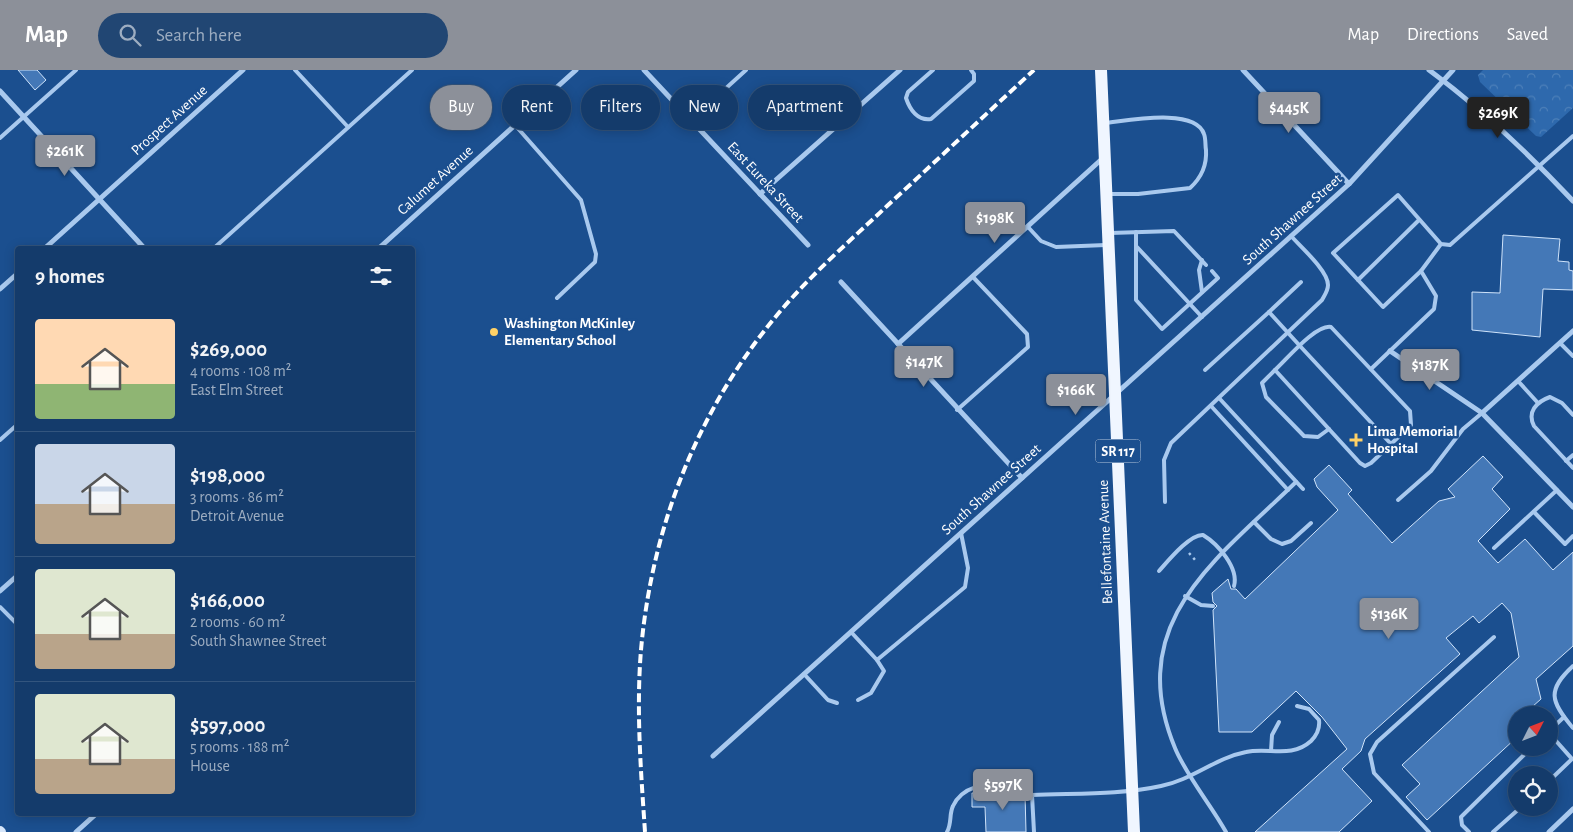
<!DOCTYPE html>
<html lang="en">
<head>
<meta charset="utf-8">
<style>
	:root { --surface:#143b6b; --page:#214673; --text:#f1f3f6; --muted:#9dadc1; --line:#33557e; --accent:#8c9099 }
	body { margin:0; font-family:"Alegreya Sans",sans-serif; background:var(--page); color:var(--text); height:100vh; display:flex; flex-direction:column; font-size:19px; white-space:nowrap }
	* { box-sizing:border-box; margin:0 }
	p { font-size:16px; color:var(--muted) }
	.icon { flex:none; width:28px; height:28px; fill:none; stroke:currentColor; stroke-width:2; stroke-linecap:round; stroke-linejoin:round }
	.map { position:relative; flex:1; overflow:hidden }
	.sheet { position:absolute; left:15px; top:176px; width:400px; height:570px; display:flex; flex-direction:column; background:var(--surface); border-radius:5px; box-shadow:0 2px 12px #0003,0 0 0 1px var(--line) }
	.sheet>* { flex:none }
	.guide { position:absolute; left:430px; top:15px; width:475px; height:45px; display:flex; gap:10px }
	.needle { width:32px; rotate:48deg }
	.fabs { position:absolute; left:1508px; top:636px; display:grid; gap:10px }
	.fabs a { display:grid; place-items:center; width:50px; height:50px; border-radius:50%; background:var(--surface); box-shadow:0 2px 12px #0003,0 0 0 1px var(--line); font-size:25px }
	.price { position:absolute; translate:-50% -42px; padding:0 11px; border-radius:5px; background:var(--accent); color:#fff; font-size:16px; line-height:32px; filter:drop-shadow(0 1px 2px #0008) }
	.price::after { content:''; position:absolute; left:50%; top:30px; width:15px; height:11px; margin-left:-8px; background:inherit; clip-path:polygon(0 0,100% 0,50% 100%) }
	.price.active { background:#222; color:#fff }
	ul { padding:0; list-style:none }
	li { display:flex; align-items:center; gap:15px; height:125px; padding:0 20px }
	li+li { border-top:1px solid var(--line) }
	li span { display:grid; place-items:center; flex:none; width:140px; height:100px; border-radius:5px; color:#555 }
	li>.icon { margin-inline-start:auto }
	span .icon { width:60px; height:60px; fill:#fffc; stroke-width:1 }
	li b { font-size:21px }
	h2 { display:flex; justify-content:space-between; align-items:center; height:60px; padding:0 20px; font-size:21px }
	.pill { padding:0 18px; border-radius:22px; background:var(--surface); box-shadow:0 2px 12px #0003,0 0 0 1px var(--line); font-size:18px; line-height:45px }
	.pill.active { background:var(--accent); color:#fff }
	header { display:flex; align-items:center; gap:30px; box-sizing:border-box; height:70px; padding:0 25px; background:var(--accent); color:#fff }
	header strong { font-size:24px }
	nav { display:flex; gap:28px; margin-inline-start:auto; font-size:18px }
	.search { width:350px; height:45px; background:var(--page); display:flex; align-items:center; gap:12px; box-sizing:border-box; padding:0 18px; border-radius:28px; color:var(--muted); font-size:19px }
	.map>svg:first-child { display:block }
	.park { fill:url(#park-crowns) }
	.building { fill:#4478b7; stroke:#cfe3fa }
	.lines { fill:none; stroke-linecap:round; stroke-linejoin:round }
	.path { stroke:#a9c9ee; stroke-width:2.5; stroke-dasharray:2.5 4; stroke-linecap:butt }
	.lane { stroke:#a9c9ee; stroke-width:4 }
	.street { stroke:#a9c9ee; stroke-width:5 }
	.secondary { stroke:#d6e6fa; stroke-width:10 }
	.primary { stroke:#f0f6ff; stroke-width:12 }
	.rail { stroke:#fff; stroke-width:4; stroke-dasharray:9 4; stroke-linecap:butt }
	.poi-dot { fill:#ffd166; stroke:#1b4f8f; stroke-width:2 }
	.labels { text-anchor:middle; stroke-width:5; stroke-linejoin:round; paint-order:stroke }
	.shield { fill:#1b4f8f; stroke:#bbcadd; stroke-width:1 }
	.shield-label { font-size:14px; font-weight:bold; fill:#fff }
	.street-label { font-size:15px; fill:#fff; stroke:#1b4f8f }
	.poi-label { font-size:15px; font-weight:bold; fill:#fff; stroke:#1b4f8f; text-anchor:start }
</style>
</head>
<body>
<header>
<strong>Map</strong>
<div class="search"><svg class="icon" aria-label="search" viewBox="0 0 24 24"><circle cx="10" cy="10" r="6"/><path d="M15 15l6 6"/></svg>Search here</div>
<nav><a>Map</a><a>Directions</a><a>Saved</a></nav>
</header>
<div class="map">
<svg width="1573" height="762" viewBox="0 0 1573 762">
	<defs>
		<pattern id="park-crowns" width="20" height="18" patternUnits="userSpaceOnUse" patternTransform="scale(1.25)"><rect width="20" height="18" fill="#2e69ad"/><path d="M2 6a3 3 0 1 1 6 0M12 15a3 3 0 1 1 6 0" fill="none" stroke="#4d80b9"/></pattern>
	</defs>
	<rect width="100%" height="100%" fill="#1b4f8f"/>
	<!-- park -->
	<polygon class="park" points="1483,0 1573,0 1573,38 1541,67 1536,66 1480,12 1478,5"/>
	<!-- building -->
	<g class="building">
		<polygon points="18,0 37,0 46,10 35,20"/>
		<polygon points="1503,165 1560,169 1558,191 1569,192 1569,200 1573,201 1573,220 1543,219 1540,267 1472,260 1472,222 1500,223"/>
		<polygon points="1483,386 1503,407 1492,419 1510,439 1478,471 1498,493 1525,469 1553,500 1573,482 1573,576 1536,609 1541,629 1523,645 1516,645 1516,668 1427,750 1406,727 1420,714 1402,695 1519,587 1511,543 1502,533 1479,553 1473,546 1446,568 1460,584 1365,669 1361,681 1342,699 1372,731 1339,762 1255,762 1347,679 1322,647 1296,621 1252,662 1219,662 1213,540 1217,536 1213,532 1212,523 1228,509 1231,519 1236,519 1245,529 1338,440 1317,417 1314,409 1329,395 1352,420 1348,424 1392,473 1439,431 1455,427 1448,419"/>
		<polygon points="1021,721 1025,724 1026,762 986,762 985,737 972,737 972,723"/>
	</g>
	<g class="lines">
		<!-- path -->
		<polyline class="path" points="1189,483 1196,491"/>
		<!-- lane -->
		<g class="lane">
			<polyline points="295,0 348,57"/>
			<path d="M933,0L908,22L906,28C910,40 918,51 931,49L974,11V4L971,0"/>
			<polyline points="691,50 746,0"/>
			<path d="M1105,53C1126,51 1195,37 1204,64C1206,69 1205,75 1206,80C1207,95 1201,108 1190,118L1138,124H1109"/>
			<polyline points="515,55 581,130 596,184 595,192 557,228"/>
			<polyline points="0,68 76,0"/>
			<polyline points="1419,150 1358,210 1383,237 1421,201"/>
			<polyline points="1028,157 1041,171 1056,177 1106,175"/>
			<polyline points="1136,162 1136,230 1162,259 1218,208 1212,201"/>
			<polyline points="1110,163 1174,161 1206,195"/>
			<polyline points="1137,177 1202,247"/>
			<polyline points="213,179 412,0"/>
			<polyline points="1202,190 1199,200 1202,222"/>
			<polyline points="1358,210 1333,183 1398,125 1441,174 1450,175 1573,66"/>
			<path d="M1301,212L1269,242L1300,276L1391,374L1371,393L1365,396L1360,393L1275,300C1287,289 1316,254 1331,257L1410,341L1411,355L1391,374"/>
			<polyline points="1560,273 1573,286"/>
			<polyline points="1371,299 1434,239 1436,226 1421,201 1441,174"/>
			<polyline points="1205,300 1269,242"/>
			<polyline points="1275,300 1262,313 1266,327 1304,366 1318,367 1329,359"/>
			<polyline points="1518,311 1538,333"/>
			<polyline points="1219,328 1303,419"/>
			<polyline points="1211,336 1288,420"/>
			<polyline points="957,340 1028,277 1027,264 973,207"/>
			<path d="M1573,345L1562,333L1550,327C1536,332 1527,342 1534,356L1573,398"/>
			<polyline points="0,370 18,354"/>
			<polyline points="1566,391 1573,385"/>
			<polyline points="1398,430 1431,401 1463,359 1482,343"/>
			<path d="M1165,432L1164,390L1171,373L1322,230C1324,226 1328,221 1328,215C1328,201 1301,177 1291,166"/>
			<polyline points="1534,442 1565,474 1573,466"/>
			<polyline points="1254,452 1271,469 1282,474 1291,471 1311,453"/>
			<polyline points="1494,478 1557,420"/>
			<path d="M1159,501C1168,491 1190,464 1203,465C1218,474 1239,498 1234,516"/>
			<polyline points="1185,526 1201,535 1213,536"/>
			<polyline points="0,537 18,555"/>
			<polyline points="851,562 877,590 965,517 968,498 961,463"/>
			<path d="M1573,596C1547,620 1550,631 1573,658"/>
			<polyline points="804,604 828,630 837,633"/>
			<polyline points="858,630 871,623 884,601 877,590"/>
			<polyline points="1549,661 1564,647"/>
			<polyline points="1549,663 1572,689 1549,711"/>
			<polyline points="1271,681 1272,665 1279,652"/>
			<path d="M947,762C952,753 949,744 953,736C964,712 994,714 1016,712L1032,725"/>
			<path d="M1034,762L1032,725C1074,723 1120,725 1161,716C1192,710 1215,688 1246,682C1269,677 1291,689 1311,671C1317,665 1320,658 1319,650L1309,639L1297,636"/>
			<path d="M1226,762C1211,735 1186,705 1175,678C1123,552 1217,489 1296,412"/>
			<polyline points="1429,762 1374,703 1370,684 1377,672 1494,567"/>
			<polyline points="1469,762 1462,755 1461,747 1531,678"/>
			<polyline points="1493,762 1520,738"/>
		</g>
		<!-- street -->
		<g class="street">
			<polyline points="644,0 808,175"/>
			<polyline points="1243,0 1349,114"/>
			<path d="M1429,0C1482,39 1528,83 1573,131"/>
			<polyline points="0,21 145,179"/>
			<polyline points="760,124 900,0"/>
			<polyline points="44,179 243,0"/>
			<polyline points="378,179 576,0"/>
			<polyline points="841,212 1022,408"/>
			<polyline points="0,219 18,203"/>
			<polyline points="898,274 1103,88"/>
			<polyline points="1390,281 1482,343 1573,437"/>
			<polyline points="1482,343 1573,261"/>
			<polyline points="0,521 18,505"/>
			<polyline points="713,686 1349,114 1453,0"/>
			<polyline points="76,762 96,744"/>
			<polyline points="1549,762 1573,739"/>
		</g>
		<!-- secondary -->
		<polyline class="secondary" points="0,761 1,762"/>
		<!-- primary -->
		<polyline class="primary" points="1101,0 1134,762"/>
		<!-- rail -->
		<path class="rail" d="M645,762C641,702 636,641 641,580C652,454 700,334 783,238C815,201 852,169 887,136C936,91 985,45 1034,0"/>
	</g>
	<!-- markers -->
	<g class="poi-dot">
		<circle cx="494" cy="262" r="5"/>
		<path d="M1353.5 362.5h5v5h5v5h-5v5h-5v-5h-5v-5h5z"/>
	</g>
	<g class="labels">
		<!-- shield labels -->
		<rect class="shield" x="1095.5" y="369.5" width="45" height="23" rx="4"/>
		<g class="shield-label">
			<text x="1118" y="386">SR 117</text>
		</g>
		<!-- street labels -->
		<g class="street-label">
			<text transform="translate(169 50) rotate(-42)" y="5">Prospect Avenue</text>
			<text transform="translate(435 110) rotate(-42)" y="5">Calumet Avenue</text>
			<text transform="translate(766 112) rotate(47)" y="5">East Eureka Street</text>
			<text transform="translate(1292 149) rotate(-42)" y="5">South Shawnee Street</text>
			<text transform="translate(991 419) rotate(-42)" y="5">South Shawnee Street</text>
			<text transform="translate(1105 472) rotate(-92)" y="5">Bellefontaine Avenue</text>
		</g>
		<!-- poi labels -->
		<g class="poi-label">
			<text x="504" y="258">Washington McKinley<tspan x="504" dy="17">Elementary School</tspan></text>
			<text x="1367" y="366">Lima Memorial<tspan x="1367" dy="17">Hospital</tspan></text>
		</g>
	</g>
</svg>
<div class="fabs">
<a><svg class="needle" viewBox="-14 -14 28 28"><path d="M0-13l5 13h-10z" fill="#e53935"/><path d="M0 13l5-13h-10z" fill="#9dadc1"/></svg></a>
<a><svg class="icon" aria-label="locate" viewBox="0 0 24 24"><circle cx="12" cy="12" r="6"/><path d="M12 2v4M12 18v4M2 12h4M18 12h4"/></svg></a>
</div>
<b class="price" style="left:1289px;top:64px">$445K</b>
<b class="price active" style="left:1498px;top:69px">$269K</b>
<b class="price" style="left:65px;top:107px">$261K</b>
<b class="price" style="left:995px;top:174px">$198K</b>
<b class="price" style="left:924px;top:318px">$147K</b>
<b class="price" style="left:1430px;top:321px">$187K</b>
<b class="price" style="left:1076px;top:346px">$166K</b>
<b class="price" style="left:1389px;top:570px">$136K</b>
<b class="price" style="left:1003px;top:741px">$597K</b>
<div class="guide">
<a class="pill active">Buy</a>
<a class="pill">Rent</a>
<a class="pill">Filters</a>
<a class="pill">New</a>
<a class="pill">Apartment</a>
</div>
<section class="sheet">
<h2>9 homes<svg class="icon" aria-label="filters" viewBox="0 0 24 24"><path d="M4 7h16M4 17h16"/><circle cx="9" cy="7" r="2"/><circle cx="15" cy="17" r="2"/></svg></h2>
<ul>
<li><span style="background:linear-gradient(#ffd9b3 65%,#8fb573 0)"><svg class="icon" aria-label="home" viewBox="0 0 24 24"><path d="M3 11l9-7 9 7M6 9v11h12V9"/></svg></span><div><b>$269,000</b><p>4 rooms · 108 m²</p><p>East Elm Street</p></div></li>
<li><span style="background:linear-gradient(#c9d6e8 60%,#b9a48a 0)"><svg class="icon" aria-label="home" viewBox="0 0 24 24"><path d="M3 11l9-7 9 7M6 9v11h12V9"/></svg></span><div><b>$198,000</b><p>3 rooms · 86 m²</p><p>Detroit Avenue</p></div></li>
<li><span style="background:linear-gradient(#dfe7d0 65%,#b9a48a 0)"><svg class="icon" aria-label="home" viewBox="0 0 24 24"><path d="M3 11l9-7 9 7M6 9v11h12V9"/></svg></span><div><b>$166,000</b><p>2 rooms · 60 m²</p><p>South Shawnee Street</p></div></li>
<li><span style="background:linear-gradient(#dfe7d0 65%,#b9a48a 0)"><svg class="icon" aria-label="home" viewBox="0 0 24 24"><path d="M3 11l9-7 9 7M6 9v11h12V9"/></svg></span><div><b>$597,000</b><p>5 rooms · 188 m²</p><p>House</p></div></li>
</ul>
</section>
</div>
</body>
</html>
